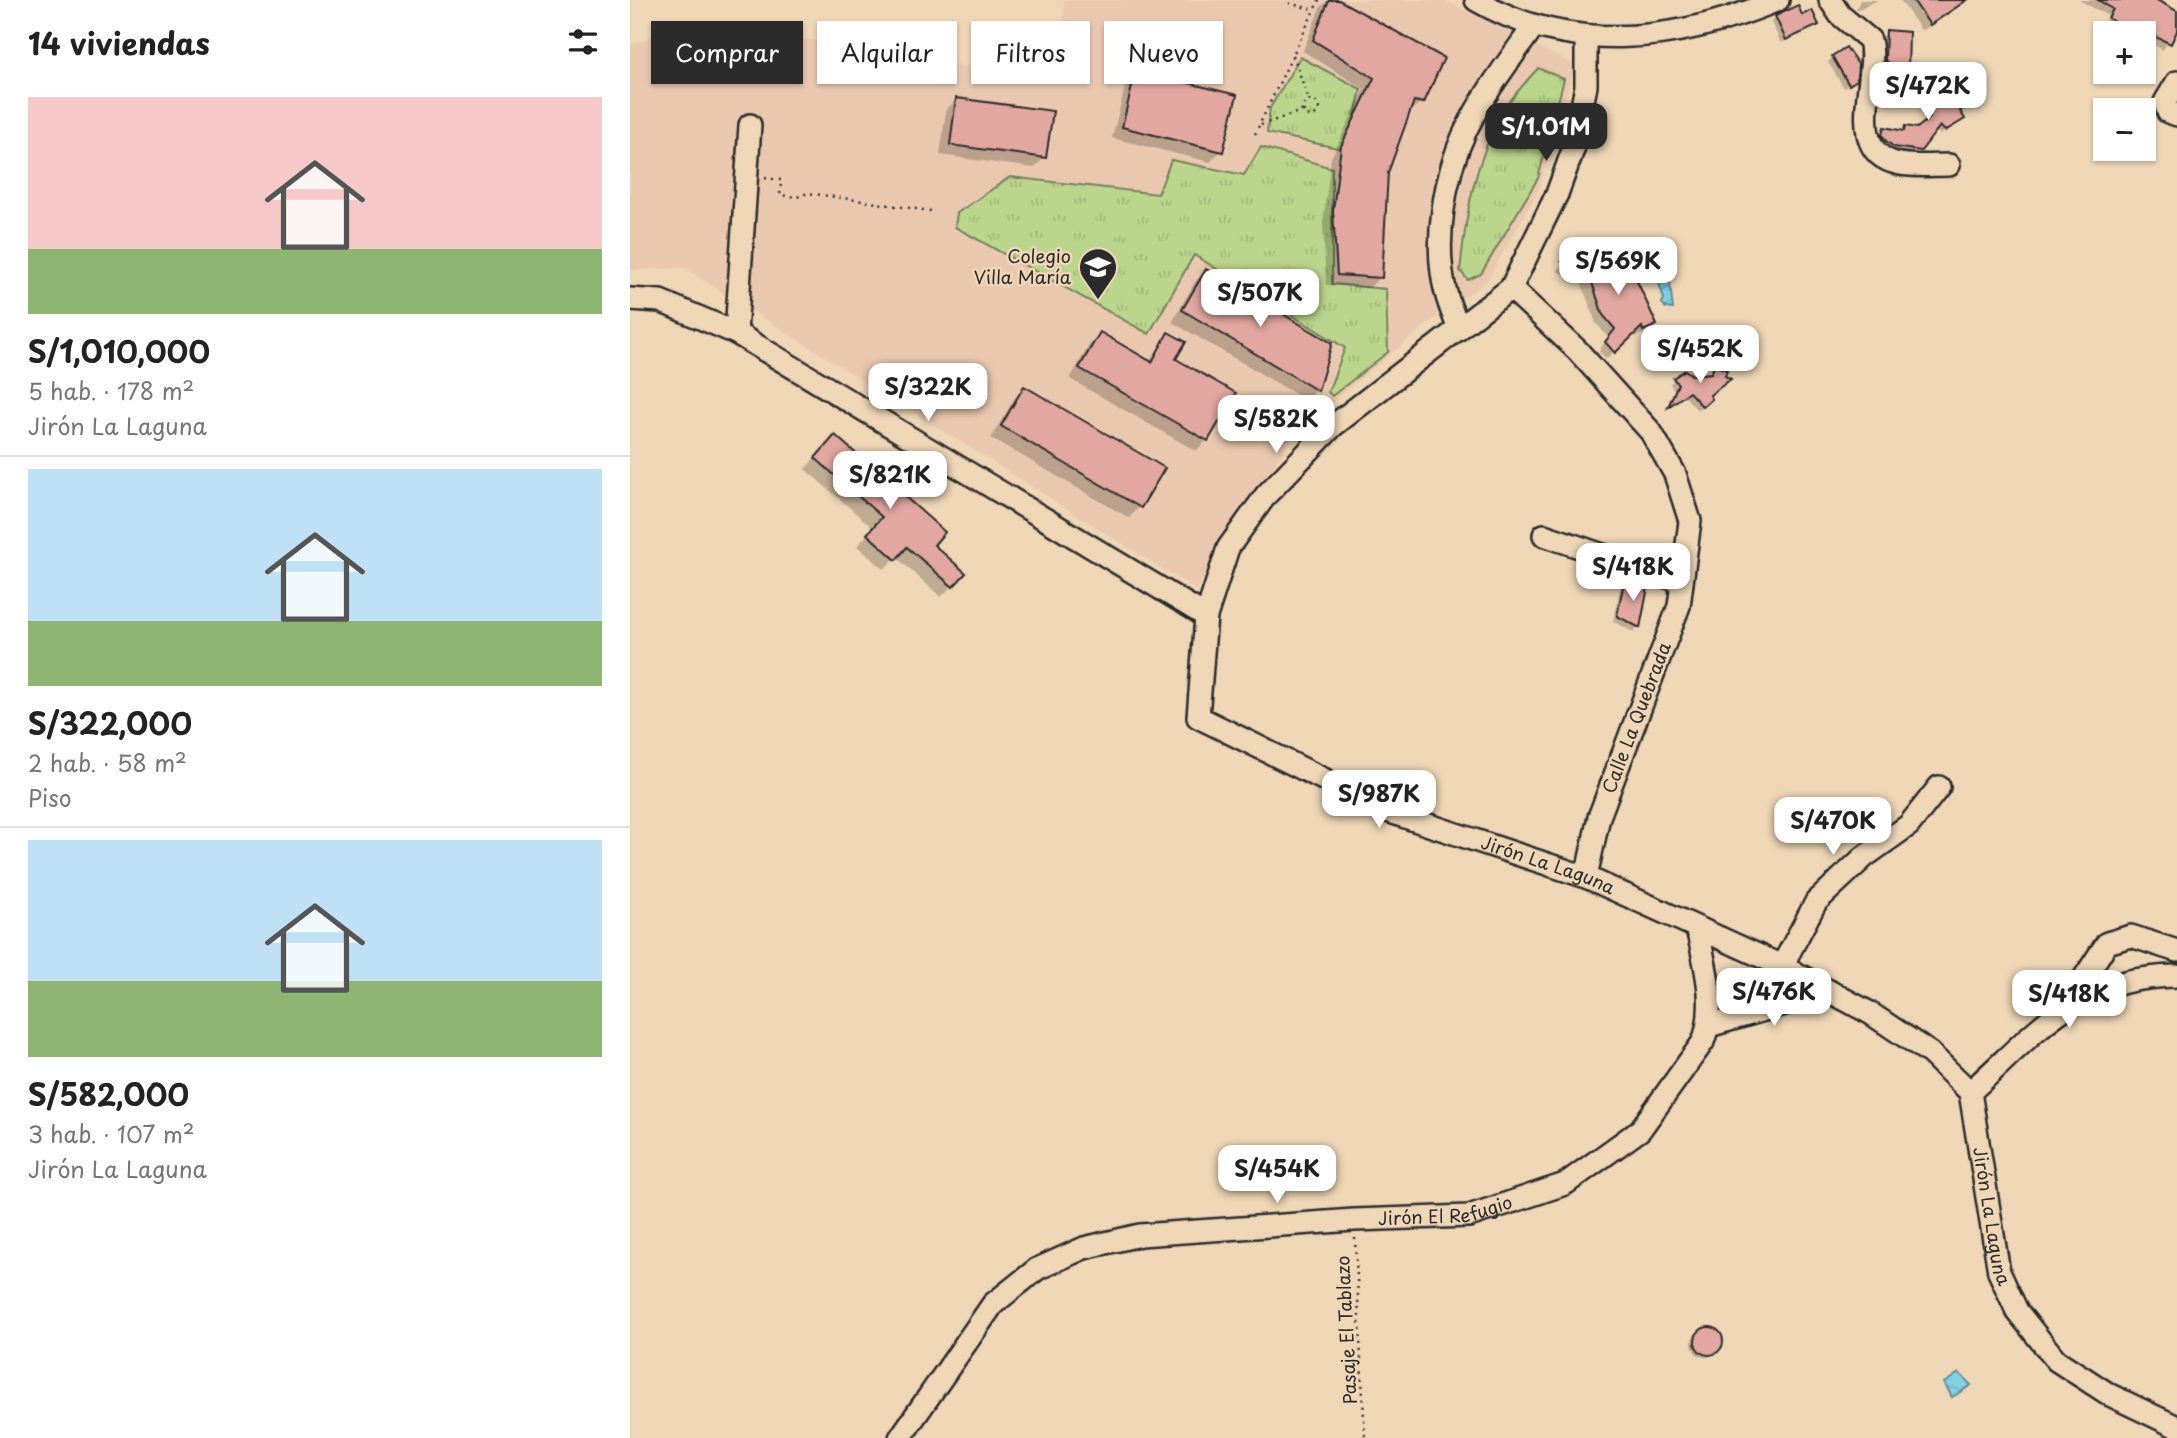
<!DOCTYPE html>
<html lang="es">
<head>
<meta charset="utf-8">
<style>
	:root { --surface:#fff; --page:#f2f2f2; --text:#222; --muted:#767676; --line:#e0e0e0; --accent:#2b2b2b }
	body { margin:0; font-family:"Playpen Sans",sans-serif; background:var(--page); color:var(--text); height:100vh; display:flex; flex-direction:column; font-size:26px; white-space:nowrap }
	* { box-sizing:border-box; margin:0 }
	p { font-size:23px; color:var(--muted) }
	.icon { flex:none; width:38px; height:38px; fill:none; stroke:currentColor; stroke-width:2; stroke-linecap:round; stroke-linejoin:round }
	.map { position:relative; flex:1; overflow:hidden }
	.sheet { display:flex; flex-direction:column; background:var(--surface); width:630px }
	.sheet>* { flex:none }
	.top-card { position:absolute; left:21px; top:21px; width:665px; height:63px; display:flex; gap:14px }
	.tools { position:absolute; left:1463px; top:21px; display:grid; gap:14px }
	.tools a { display:grid; place-items:center; width:63px; height:63px; border-radius:0px; background:var(--surface); box-shadow:0 2px 5px #0004; font-size:35px }
	.price { position:absolute; translate:-50% -60px; padding:0 16px; border-radius:14px; background:#fff; color:#222; font-size:23px; line-height:46px; filter:drop-shadow(0 2px 4px #0008) }
	.price::after { content:''; position:absolute; left:50%; top:42px; width:21px; height:16px; margin-left:-10px; background:inherit; clip-path:polygon(0 0,100% 0,50% 100%) }
	.price.active { background:var(--accent); color:#fff }
	ul { padding:0; list-style:none }
	li { display:grid; align-content:center; gap:14px; height:371px; padding:0 28px }
	li+li { border-top:2px solid var(--line) }
	li span { display:grid; place-items:center; height:217px; border-radius:0px; color:#555 }
	li>.icon { margin-inline-start:auto }
	span .icon { width:126px; height:126px; fill:#fffc; stroke-width:1 }
	li b { font-size:30px }
	h2 { display:flex; justify-content:space-between; align-items:center; height:84px; padding:0 28px; font-size:30px }
	.chip { padding:0 24px; border-radius:0px; background:var(--surface); box-shadow:0 2px 5px #0004; font-size:24px; line-height:63px }
	.chip.active { background:var(--accent); color:#fff }
	main { display:flex; flex:1; min-height:0 }
	.map>svg:first-child { display:block }
	.built { fill:#eac8b0 }
	.grass { fill:url(#grass-tufts); stroke:#73805c; stroke-width:2 }
	.water { fill:url(#water-waves); stroke:#608e99; stroke-width:2 }
	.shadow { fill:#0003 }
	.building { fill:#e2a7a1; stroke:#2b2b2b; stroke-width:2 }
	.lines { fill:none; stroke-linecap:round; stroke-linejoin:round }
	.minor-casing { stroke:#2b2b2b; stroke-width:26 }
	.path { stroke:#2b2b2b; stroke-width:2.5; stroke-dasharray:2 5; stroke-linecap:butt }
	.minor { stroke:#eed6b6; stroke-width:21 }
	.labels { text-anchor:middle; stroke-width:5; stroke-linejoin:round; paint-order:stroke }
	.poi-label { font-size:18px; fill:#2b2b2b; stroke:#eed6b6; text-anchor:end }
	.street-label { font-size:18px; fill:#2b2b2b; stroke:#eed6b6 }
</style>
</head>
<body>
<main>
<section class="sheet">
<h2>14 viviendas<svg class="icon" aria-label="filters" viewBox="0 0 24 24"><path d="M4 7h16M4 17h16"/><circle cx="9" cy="7" r="2"/><circle cx="15" cy="17" r="2"/></svg></h2>
<ul>
<li><span style="background:linear-gradient(#f6c9c9 70%,#8fb573 0)"><svg class="icon" aria-label="home" viewBox="0 0 24 24"><path d="M3 11l9-7 9 7M6 9v11h12V9"/></svg></span><div><b>S/1,010,000</b><p>5 hab. · 178 m²</p><p>Jirón La Laguna</p></div></li>
<li><span style="background:linear-gradient(#bfe0f5 70%,#8fb573 0)"><svg class="icon" aria-label="home" viewBox="0 0 24 24"><path d="M3 11l9-7 9 7M6 9v11h12V9"/></svg></span><div><b>S/322,000</b><p>2 hab. · 58 m²</p><p>Piso</p></div></li>
<li><span style="background:linear-gradient(#bfe0f5 65%,#8fb573 0)"><svg class="icon" aria-label="home" viewBox="0 0 24 24"><path d="M3 11l9-7 9 7M6 9v11h12V9"/></svg></span><div><b>S/582,000</b><p>3 hab. · 107 m²</p><p>Jirón La Laguna</p></div></li>
</ul>
</section>
<div class="map">
<svg width="1547" height="1438" viewBox="0 0 1547 1438">
	<defs>
		<pattern id="grass-tufts" width="24" height="20" patternUnits="userSpaceOnUse" patternTransform="scale(1.75)"><rect width="24" height="20" fill="#bbd58c"/><path d="M3 7l-1-3M5 7V3M7 7l1-3M15 17l-1-3M17 17v-4M19 17l1-3" fill="none" stroke="#a1b779"/></pattern>
		<pattern id="water-waves" width="16" height="10" patternUnits="userSpaceOnUse" patternTransform="scale(1.75)"><rect width="16" height="10" fill="#84d0e3"/><path d="M0 5q4-4 8 0t8 0" fill="none" stroke="#72b3c3"/></pattern>
	</defs>
	<rect width="100%" height="100%" fill="#eed6b6"/>
	<filter id="ink" filterUnits="userSpaceOnUse"><feTurbulence type="fractalNoise" baseFrequency=".0143" numOctaves="2"/><feDisplacementMap in="SourceGraphic" scale="14" xChannelSelector="R" yChannelSelector="G"/><feConvolveMatrix kernelMatrix="1 2 1 2 8 2 1 2 1" color-interpolation-filters="sRGB"/></filter>
	<g filter="url(#ink)">
		<!-- built -->
		<polygon class="built" points="434,0 815,0 945,65 909,189 857,281 801,321 665,432 566,590 54,268 0,270 0,45 64,21 433,82"/>
		<!-- grass -->
		<g class="grass">
			<polygon points="670,57 731,89 717,150 637,133 640,108"/>
			<path d="M908,68L934,79L908,178L851,274L838,280L830,271C836,214 844,161 874,110C883,95 897,81 908,68Z"/>
			<polygon points="631,147 702,168 702,284 756,289 758,352 702,396 698,392 715,348 564,255 519,334 325,227 327,213 380,177 528,194 541,160 614,175"/>
		</g>
		<!-- water -->
		<g class="water">
			<polygon points="1034,274 1040,283 1043,309 1036,308 1032,303 1034,299 1028,280"/>
			<polygon points="1329,1373 1341,1385 1322,1397 1314,1383"/>
		</g>
		<!-- shadow -->
		<g class="shadow">
			<polygon points="698,0 706,0 792,102 778,112 756,172 750,277 739,288 696,285 693,223 701,158 734,89 673,51 690,8"/>
			<polygon points="1230,0 1248,0 1226,10"/>
			<polygon points="1270,0 1337,0 1292,31"/>
			<polygon points="1449,0 1523,0 1547,13 1547,27 1533,50 1514,40 1514,33 1486,33 1473,25 1478,16"/>
			<polygon points="1146,17 1187,25 1151,43 1141,22"/>
			<polygon points="1257,32 1275,56 1279,57 1277,71 1272,76 1250,66 1252,37"/>
			<polygon points="1203,57 1225,80 1214,88 1198,62"/>
			<polygon points="506,72 591,151 580,162 482,138 496,83"/>
			<polygon points="1295,98 1328,112 1333,119 1310,135 1305,130 1284,155 1259,151 1248,140 1250,133 1255,128 1271,132 1276,128 1287,130 1296,123 1290,103"/>
			<polygon points="327,99 415,157 404,168 310,155 316,110"/>
			<polygon points="982,256 1025,324 1018,332 1005,337 1004,333 976,359 969,351 978,337 966,323 951,282 927,271 934,264"/>
			<polygon points="576,271 687,390 676,400 542,322 565,282"/>
			<polygon points="470,335 518,362 539,335 544,359 604,393 577,440 566,451 440,379 459,345"/>
			<polygon points="1085,367 1080,399 1067,410 1054,395 1036,408 1044,390 1040,384 1044,379 1079,375"/>
			<polygon points="394,388 509,507 499,518 361,438 384,399"/>
			<polygon points="194,448 301,545 322,586 311,597 266,557 254,569 227,546 243,528 175,469"/>
			<polygon points="995,584 1016,589 1008,627 1003,632 983,621 990,589"/>
			<circle cx="1076" cy="1343" r="14"/>
		</g>
		<!-- building -->
		<g class="building">
			<polygon points="699,0 709,0 814,58 794,103 784,101 758,173 752,278 707,275 703,211 711,146 744,78 683,40"/>
			<polygon points="1283,0 1337,0 1300,25"/>
			<polygon points="1468,0 1527,0 1547,11 1547,31 1541,44 1504,27 1501,33 1478,18 1483,9"/>
			<polygon points="1168,5 1172,15 1182,10 1189,25 1156,40 1145,16"/>
			<polygon points="1256,30 1279,32 1278,72 1255,61"/>
			<polygon points="1216,47 1228,64 1227,80 1219,85 1202,56"/>
			<polygon points="506,70 607,95 593,152 492,127"/>
			<polygon points="1310,85 1321,100 1328,99 1334,108 1330,111 1335,119 1315,131 1310,126 1291,151 1264,147 1256,141 1252,135 1254,127 1274,131 1275,126 1287,128 1300,118 1294,97"/>
			<polygon points="326,98 423,111 416,158 320,145"/>
			<polygon points="983,254 988,265 998,261 1027,325 1013,331 1012,327 985,353 975,342 985,329 973,315 959,274 933,262"/>
			<polygon points="576,269 702,343 688,391 552,310"/>
			<polygon points="470,332 522,362 538,332 556,342 546,359 606,393 578,441 449,368"/>
			<polygon points="1085,365 1097,370 1095,376 1101,379 1080,395 1082,399 1073,407 1059,392 1038,407 1048,384 1043,378 1055,370 1062,375 1081,373"/>
			<polygon points="394,386 535,468 511,508 371,426"/>
			<polygon points="205,435 315,532 304,545 336,573 323,587 277,547 266,560 237,534 252,517 185,458"/>
			<polygon points="994,582 1018,587 1010,628 987,616"/>
			<circle cx="1079" cy="1341" r="14"/>
		</g>
		<g class="lines">
			<defs>
				<g id="minor">
					<path d="M846,0C942,56 1050,41 1148,0"/>
					<path d="M1200,0L1210,15L1240,40C1250,77 1211,153 1270,164C1286,167 1304,165 1319,165"/>
					<path id="s1" d="M956,37V86L944,147L927,194L881,288L703,426L636,495L598,548L576,616L568,717L760,812L956,877L1152,966L1240,1013L1300,1053L1340,1092L1369,1272L1387,1311L1426,1360L1480,1395L1547,1427"/>
					<polyline points="1547,82 1535,102 1538,112 1547,115"/>
					<polyline points="881,288 947,350 1021,432 1045,474 1060,521 1049,606 969,817 956,877"/>
					<polyline points="0,299 30,301 106,333 576,616"/>
					<path d="M829,329C824,317 819,305 816,293C803,244 814,176 836,130C854,93 880,60 903,27"/>
					<polyline points="106,333 120,125"/>
					<polyline points="914,535 1052,582"/>
					<polyline points="1152,966 1186,902 1234,857 1279,825 1309,787"/>
					<polyline points="1437,1004 1477,943 1501,936 1547,951"/>
					<polyline points="1079,1026 1199,991"/>
					<path d="M1340,1092C1410,1029 1445,977 1547,976"/>
					<path id="s2" d="M270,1438L363,1304L407,1269L454,1248L510,1235L724,1220L839,1216L935,1184L1010,1130L1073,1042C1087,1005 1075,965 1067,928"/>
				</g>
			</defs>
			<!-- minor casing -->
			<use href="#minor" class="minor-casing"/>
			<!-- path -->
			<g class="path">
				<polyline points="659,3 684,10"/>
				<polyline points="663,55 679,101"/>
				<circle cx="681" cy="108" r="8"/>
				<polyline points="631,125 674,110"/>
				<polyline points="625,134 689,0"/>
				<polyline points="135,178 151,180 150,195 167,197 178,193 301,211"/>
				<polyline points="725,1238 735,1438"/>
			</g>
			<!-- minor -->
			<use href="#minor" class="minor"/>
		</g>
	</g>
	<!-- icons -->
	<defs>
		<symbol id="school-pin" viewBox="-11 -11 22 30"><path d="M0 17L-7.5 6A9.5 9.5 0 1 1 7.5 6Z" fill="#2b2b2b" stroke="#eed6b6"/><path d="M0-5L7-2L0 1L-7-2ZM-4 1L0 2.5L4 1V4Q0 6-4 4Z" fill="#fff"/></symbol>
	</defs>
	<g fill-rule="evenodd">
		<use href="#school-pin" x="446" y="245" width="44" height="60"/>
	</g>
	<g class="labels">
		<!-- poi labels -->
		<g class="poi-label">
			<text x="441" y="263">Colegio<tspan x="441" dy="21">Villa María</tspan></text>
		</g>
		<!-- street labels -->
		<g class="street-label">
			<text transform="translate(1007 718) rotate(-69)" y="6">Calle La Quebrada</text>
			<text dy="6" stroke="none"><textPath href="#s1" startOffset="1206">Jirón La Laguna</textPath></text>
			<text dy="6" stroke="none"><textPath href="#s2" startOffset="635">Jirón El Refugio</textPath></text>
			<text dy="6" stroke="none"><textPath href="#s1" startOffset="1815">Jirón La Laguna</textPath></text>
			<text transform="translate(717 1330) rotate(-93)" y="6">Pasaje El Tablazo</text>
		</g>
	</g>
</svg>
<div class="tools">
<a>+</a>
<a>−</a>
</div>
<b class="price" style="left:1298px;top:122px">S/472K</b>
<b class="price active" style="left:916px;top:163px">S/1.01M</b>
<b class="price" style="left:988px;top:297px">S/569K</b>
<b class="price" style="left:630px;top:329px">S/507K</b>
<b class="price" style="left:1070px;top:385px">S/452K</b>
<b class="price" style="left:298px;top:423px">S/322K</b>
<b class="price" style="left:646px;top:455px">S/582K</b>
<b class="price" style="left:260px;top:511px">S/821K</b>
<b class="price" style="left:1003px;top:603px">S/418K</b>
<b class="price" style="left:749px;top:830px">S/987K</b>
<b class="price" style="left:1203px;top:857px">S/470K</b>
<b class="price" style="left:1144px;top:1028px">S/476K</b>
<b class="price" style="left:1439px;top:1030px">S/418K</b>
<b class="price" style="left:647px;top:1205px">S/454K</b>
<div class="top-card">
<a class="chip active">Comprar</a>
<a class="chip">Alquilar</a>
<a class="chip">Filtros</a>
<a class="chip">Nuevo</a>
</div>
</div>
</main>
</body>
</html>
